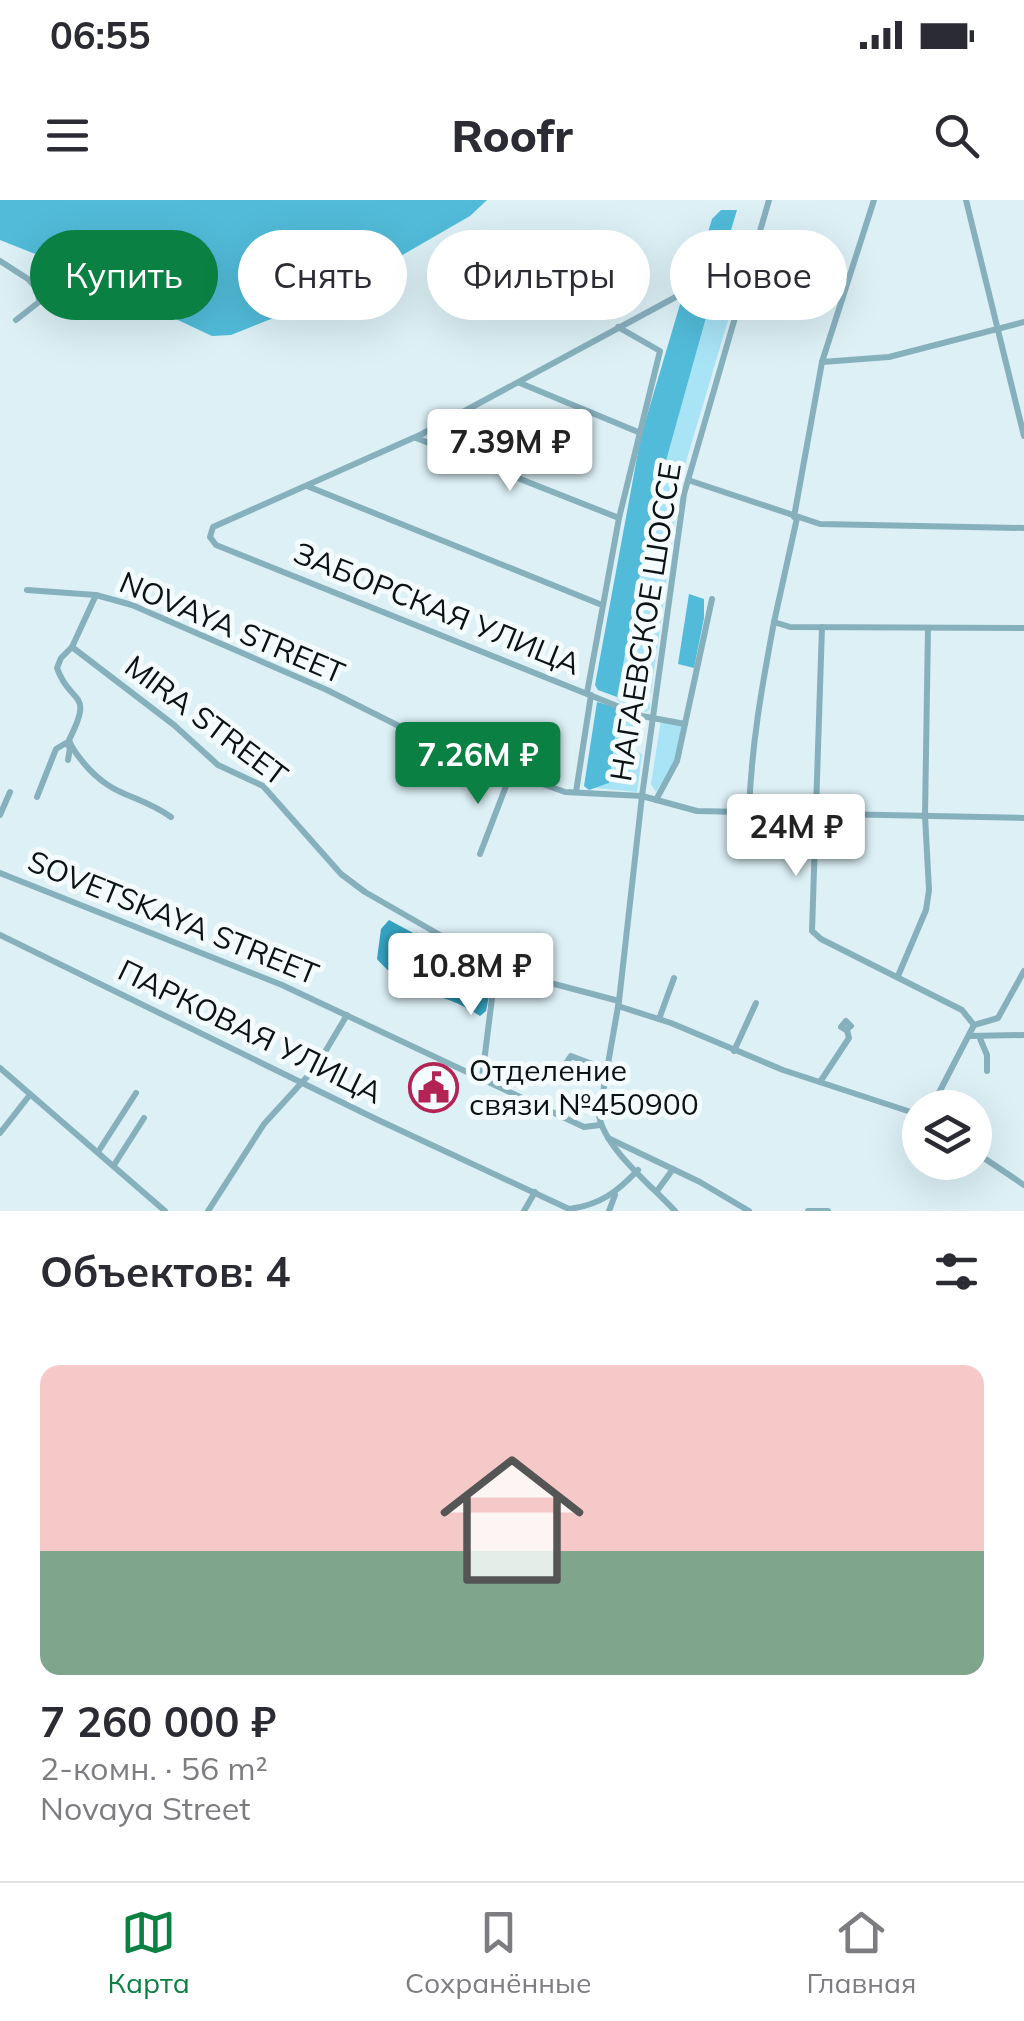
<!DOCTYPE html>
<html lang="ru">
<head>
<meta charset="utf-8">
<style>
	:root { --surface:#fff; --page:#f7f7f7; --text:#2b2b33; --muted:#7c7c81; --line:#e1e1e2; --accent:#0b8043 }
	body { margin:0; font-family:Mulish,sans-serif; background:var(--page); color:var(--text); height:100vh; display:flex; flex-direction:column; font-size:38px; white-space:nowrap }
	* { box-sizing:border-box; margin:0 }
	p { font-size:32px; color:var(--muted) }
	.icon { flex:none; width:55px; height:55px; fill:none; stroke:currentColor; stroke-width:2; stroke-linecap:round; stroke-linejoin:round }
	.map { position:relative; height:1011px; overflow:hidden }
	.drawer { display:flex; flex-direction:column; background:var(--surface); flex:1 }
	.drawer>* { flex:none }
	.guide { position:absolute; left:30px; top:30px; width:965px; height:90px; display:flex; gap:20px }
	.fabs { position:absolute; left:902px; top:890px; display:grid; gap:20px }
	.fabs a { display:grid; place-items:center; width:90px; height:90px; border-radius:50%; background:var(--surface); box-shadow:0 10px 40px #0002; font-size:50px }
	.price { position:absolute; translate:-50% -85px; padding:0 22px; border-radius:10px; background:#fff; color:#222; font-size:32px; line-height:65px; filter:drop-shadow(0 2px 5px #0008) }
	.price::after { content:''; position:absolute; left:50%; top:60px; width:30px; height:22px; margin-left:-15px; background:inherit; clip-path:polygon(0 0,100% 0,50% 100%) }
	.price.selected { background:var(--accent); color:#fff }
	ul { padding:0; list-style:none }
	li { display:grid; align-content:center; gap:20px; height:530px; padding:0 40px }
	li span { display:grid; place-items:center; height:310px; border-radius:20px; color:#555 }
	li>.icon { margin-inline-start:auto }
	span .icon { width:180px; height:180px; fill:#fffc; stroke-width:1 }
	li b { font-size:42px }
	h2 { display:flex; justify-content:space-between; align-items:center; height:120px; padding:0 40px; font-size:42px }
	.chip { padding:0 35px; border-radius:45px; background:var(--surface); box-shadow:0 10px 40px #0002; font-size:35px; line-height:90px }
	.chip.selected { background:var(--accent); color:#fff }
	.status { display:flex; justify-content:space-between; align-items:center; height:70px; padding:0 50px; background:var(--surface); direction:ltr }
	.status svg { height:28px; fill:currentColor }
	header { display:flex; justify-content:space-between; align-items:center; height:130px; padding:0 40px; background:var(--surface); font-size:45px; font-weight:800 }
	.menu { display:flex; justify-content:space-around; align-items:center; height:140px; border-top:2px solid var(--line); background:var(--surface); font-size:28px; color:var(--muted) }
	.menu a { display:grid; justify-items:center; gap:5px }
	.menu .selected { color:var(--accent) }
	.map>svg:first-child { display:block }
	.green { fill:#a8e3f6 }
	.forest { fill:#51bbd9 }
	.water { fill:#34a3c1 }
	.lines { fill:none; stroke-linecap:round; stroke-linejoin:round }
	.minor { stroke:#87b0bd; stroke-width:6 }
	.labels { text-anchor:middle; stroke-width:10; stroke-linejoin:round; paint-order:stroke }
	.street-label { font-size:30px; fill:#0b1214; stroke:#f3fbfd }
	.poi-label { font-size:30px; fill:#0b1214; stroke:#f3fbfd; text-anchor:start }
</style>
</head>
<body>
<div class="status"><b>06:55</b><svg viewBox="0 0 49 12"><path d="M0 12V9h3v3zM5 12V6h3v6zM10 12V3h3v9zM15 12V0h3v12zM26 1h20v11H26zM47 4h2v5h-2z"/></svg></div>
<header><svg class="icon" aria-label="menu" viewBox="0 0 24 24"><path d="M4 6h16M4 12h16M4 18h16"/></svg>Roofr<svg class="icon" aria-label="search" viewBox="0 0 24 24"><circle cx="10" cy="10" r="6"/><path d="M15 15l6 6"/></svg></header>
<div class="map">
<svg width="1024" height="1011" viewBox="0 0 1024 1011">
	<rect width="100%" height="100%" fill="#dcf0f6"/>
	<!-- green -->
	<g class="green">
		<polygon points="732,88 737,90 680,282 651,493 634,490 631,499 649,503 650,509 646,512 618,501 617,497 652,311 714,89"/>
		<polygon points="619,508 635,517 632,534 629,534 631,550 642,554 637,592 595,588 609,583"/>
		<polygon points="661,520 682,525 675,561 656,592 651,584"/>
	</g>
	<!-- forest -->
	<g class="forest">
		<polygon points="0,0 487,0 470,16 366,76 357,85 231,135 212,136 165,114 109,95 87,83 78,71 0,40"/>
		<polygon points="721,10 737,10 717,77 694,79 712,19"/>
		<polygon points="714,89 652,311 617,497 598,490 595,485 641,236 681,101 691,90"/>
		<polygon points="689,394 704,399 704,418 694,468 678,464"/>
		<polygon points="597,502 619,508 609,583 589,590 584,586"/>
	</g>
	<!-- water -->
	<path class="water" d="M389,720L473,765L487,767L493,775L486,811L480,816C439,788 413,800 377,759L381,729Z"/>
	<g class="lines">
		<!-- minor -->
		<g class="minor">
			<polyline points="966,0 1024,236"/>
			<polyline points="0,61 28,79 38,90 39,102 16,120"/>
			<polyline points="822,162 889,157 1024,122"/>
			<polyline points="520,183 638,232"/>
			<polyline points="416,238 619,318"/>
			<polyline points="688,280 820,324 1024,328"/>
			<polyline points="307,286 602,405"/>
			<polyline points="794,317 822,162 874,0"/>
			<polyline points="797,318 774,422 790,427 1024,428"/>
			<polyline points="27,390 96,395 132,405 327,490 443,548 565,592 642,596 697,611 1024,618"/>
			<polyline points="96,395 72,447 174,525 218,565 263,586 341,674 365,692 501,770 619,801"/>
			<polyline points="822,427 812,731 821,739 962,810 974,825"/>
			<path d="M72,447L61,458L57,468C70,506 95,489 69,540C72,549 76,553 82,561C113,599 135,592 171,617"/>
			<polyline points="587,493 619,318 660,151 618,127"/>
			<polyline points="685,524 642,516 216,345 210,337 213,327 422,234 685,92 691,85 743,86"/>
			<polyline points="576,592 591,495"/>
			<polyline points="37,597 56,549 66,543 70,548 68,560"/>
			<polyline points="656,600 677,561 712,399"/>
			<path d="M749,613C751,547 762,486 774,422"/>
			<polyline points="0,615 10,592"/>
			<polyline points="480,654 511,573"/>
			<polyline points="0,673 282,785 584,927 600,925"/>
			<path d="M0,735L376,919L569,1009C600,1005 617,992 638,970"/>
			<polyline points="898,776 926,710 929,690 925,616 928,428"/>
			<polyline points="618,806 671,823 783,870 920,915"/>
			<polyline points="659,819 674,778"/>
			<polygon points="846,821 851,826 846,830 841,827"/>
			<polyline points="969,836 1024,835"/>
			<polyline points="979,836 987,855 987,871"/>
			<polyline points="734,851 756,803"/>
			<polyline points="0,868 165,1011"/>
			<polyline points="559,874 571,856 600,867 607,864"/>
			<polyline points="482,878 492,798 501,770"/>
			<polyline points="820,882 849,838 847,830"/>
			<polyline points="931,908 974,825 998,818 1024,771"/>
			<polyline points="0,933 29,896"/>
			<polyline points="608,938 700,982 749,1011"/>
			<polyline points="98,952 136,893"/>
			<polyline points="975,952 1024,985"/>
			<polyline points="114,965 144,918"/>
			<polyline points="657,991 673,969"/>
			<polyline points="208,1011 264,924 316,867 347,815"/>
			<polyline points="524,1011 535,992"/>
			<polyline points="609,1011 615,995"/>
			<path d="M675,1011C652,986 604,948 599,915L619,801L642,596L684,294L769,0"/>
			<polyline points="808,1011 828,1011"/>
		</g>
	</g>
	<!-- icons -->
	<defs>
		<symbol id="civic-ring" viewBox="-11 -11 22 22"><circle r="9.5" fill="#f3fbfd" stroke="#b32455" stroke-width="1.5"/><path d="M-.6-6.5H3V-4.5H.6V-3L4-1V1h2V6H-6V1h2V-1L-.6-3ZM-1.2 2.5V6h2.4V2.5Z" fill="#b32455"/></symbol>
	</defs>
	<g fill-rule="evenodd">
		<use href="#civic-ring" x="406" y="860" width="55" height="55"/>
	</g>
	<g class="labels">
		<!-- street labels -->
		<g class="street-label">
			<text transform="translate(437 409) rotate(22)" y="10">ЗАБОРСКАЯ УЛИЦА</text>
			<text transform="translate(646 422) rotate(-81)" y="10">НАГАЕВСКОЕ ШОССЕ</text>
			<text transform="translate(232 428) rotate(23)" y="10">NOVAYA STREET</text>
			<text transform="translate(206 521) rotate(37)" y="10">MIRA STREET</text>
			<text transform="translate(173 718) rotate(22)" y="10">SOVETSKAYA STREET</text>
			<text transform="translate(250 832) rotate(26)" y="10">ПАРКОВАЯ УЛИЦА</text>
		</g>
		<!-- poi labels -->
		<g class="poi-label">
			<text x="469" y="881">Отделение<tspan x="469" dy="34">связи №450900</tspan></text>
		</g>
	</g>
</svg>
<div class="fabs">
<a><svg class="icon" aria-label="layers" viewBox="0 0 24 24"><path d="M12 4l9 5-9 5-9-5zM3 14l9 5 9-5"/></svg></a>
</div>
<b class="price" style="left:510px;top:294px">7.39M ₽</b>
<b class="price selected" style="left:478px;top:607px">7.26M ₽</b>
<b class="price" style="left:796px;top:679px">24M ₽</b>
<b class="price" style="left:471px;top:818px">10.8M ₽</b>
<div class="guide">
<a class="chip selected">Купить</a>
<a class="chip">Снять</a>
<a class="chip">Фильтры</a>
<a class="chip">Новое</a>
</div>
</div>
<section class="drawer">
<h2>Объектов: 4<svg class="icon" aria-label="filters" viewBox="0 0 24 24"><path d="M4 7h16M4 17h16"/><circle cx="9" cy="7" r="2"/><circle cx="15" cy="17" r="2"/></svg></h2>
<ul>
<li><span style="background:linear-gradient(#f6c9c9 60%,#7fa58c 0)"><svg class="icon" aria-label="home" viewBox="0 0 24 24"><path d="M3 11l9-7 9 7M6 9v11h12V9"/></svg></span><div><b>7 260 000 ₽</b><p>2-комн. · 56 m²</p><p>Novaya Street</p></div></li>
</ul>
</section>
<nav class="menu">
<a class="selected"><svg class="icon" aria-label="map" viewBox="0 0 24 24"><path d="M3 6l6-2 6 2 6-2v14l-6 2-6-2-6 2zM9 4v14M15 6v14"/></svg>Карта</a>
<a><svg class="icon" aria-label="saved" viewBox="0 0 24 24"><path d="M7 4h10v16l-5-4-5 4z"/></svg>Сохранённые</a>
<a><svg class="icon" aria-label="home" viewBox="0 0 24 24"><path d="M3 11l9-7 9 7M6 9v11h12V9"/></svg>Главная</a>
</nav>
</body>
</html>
